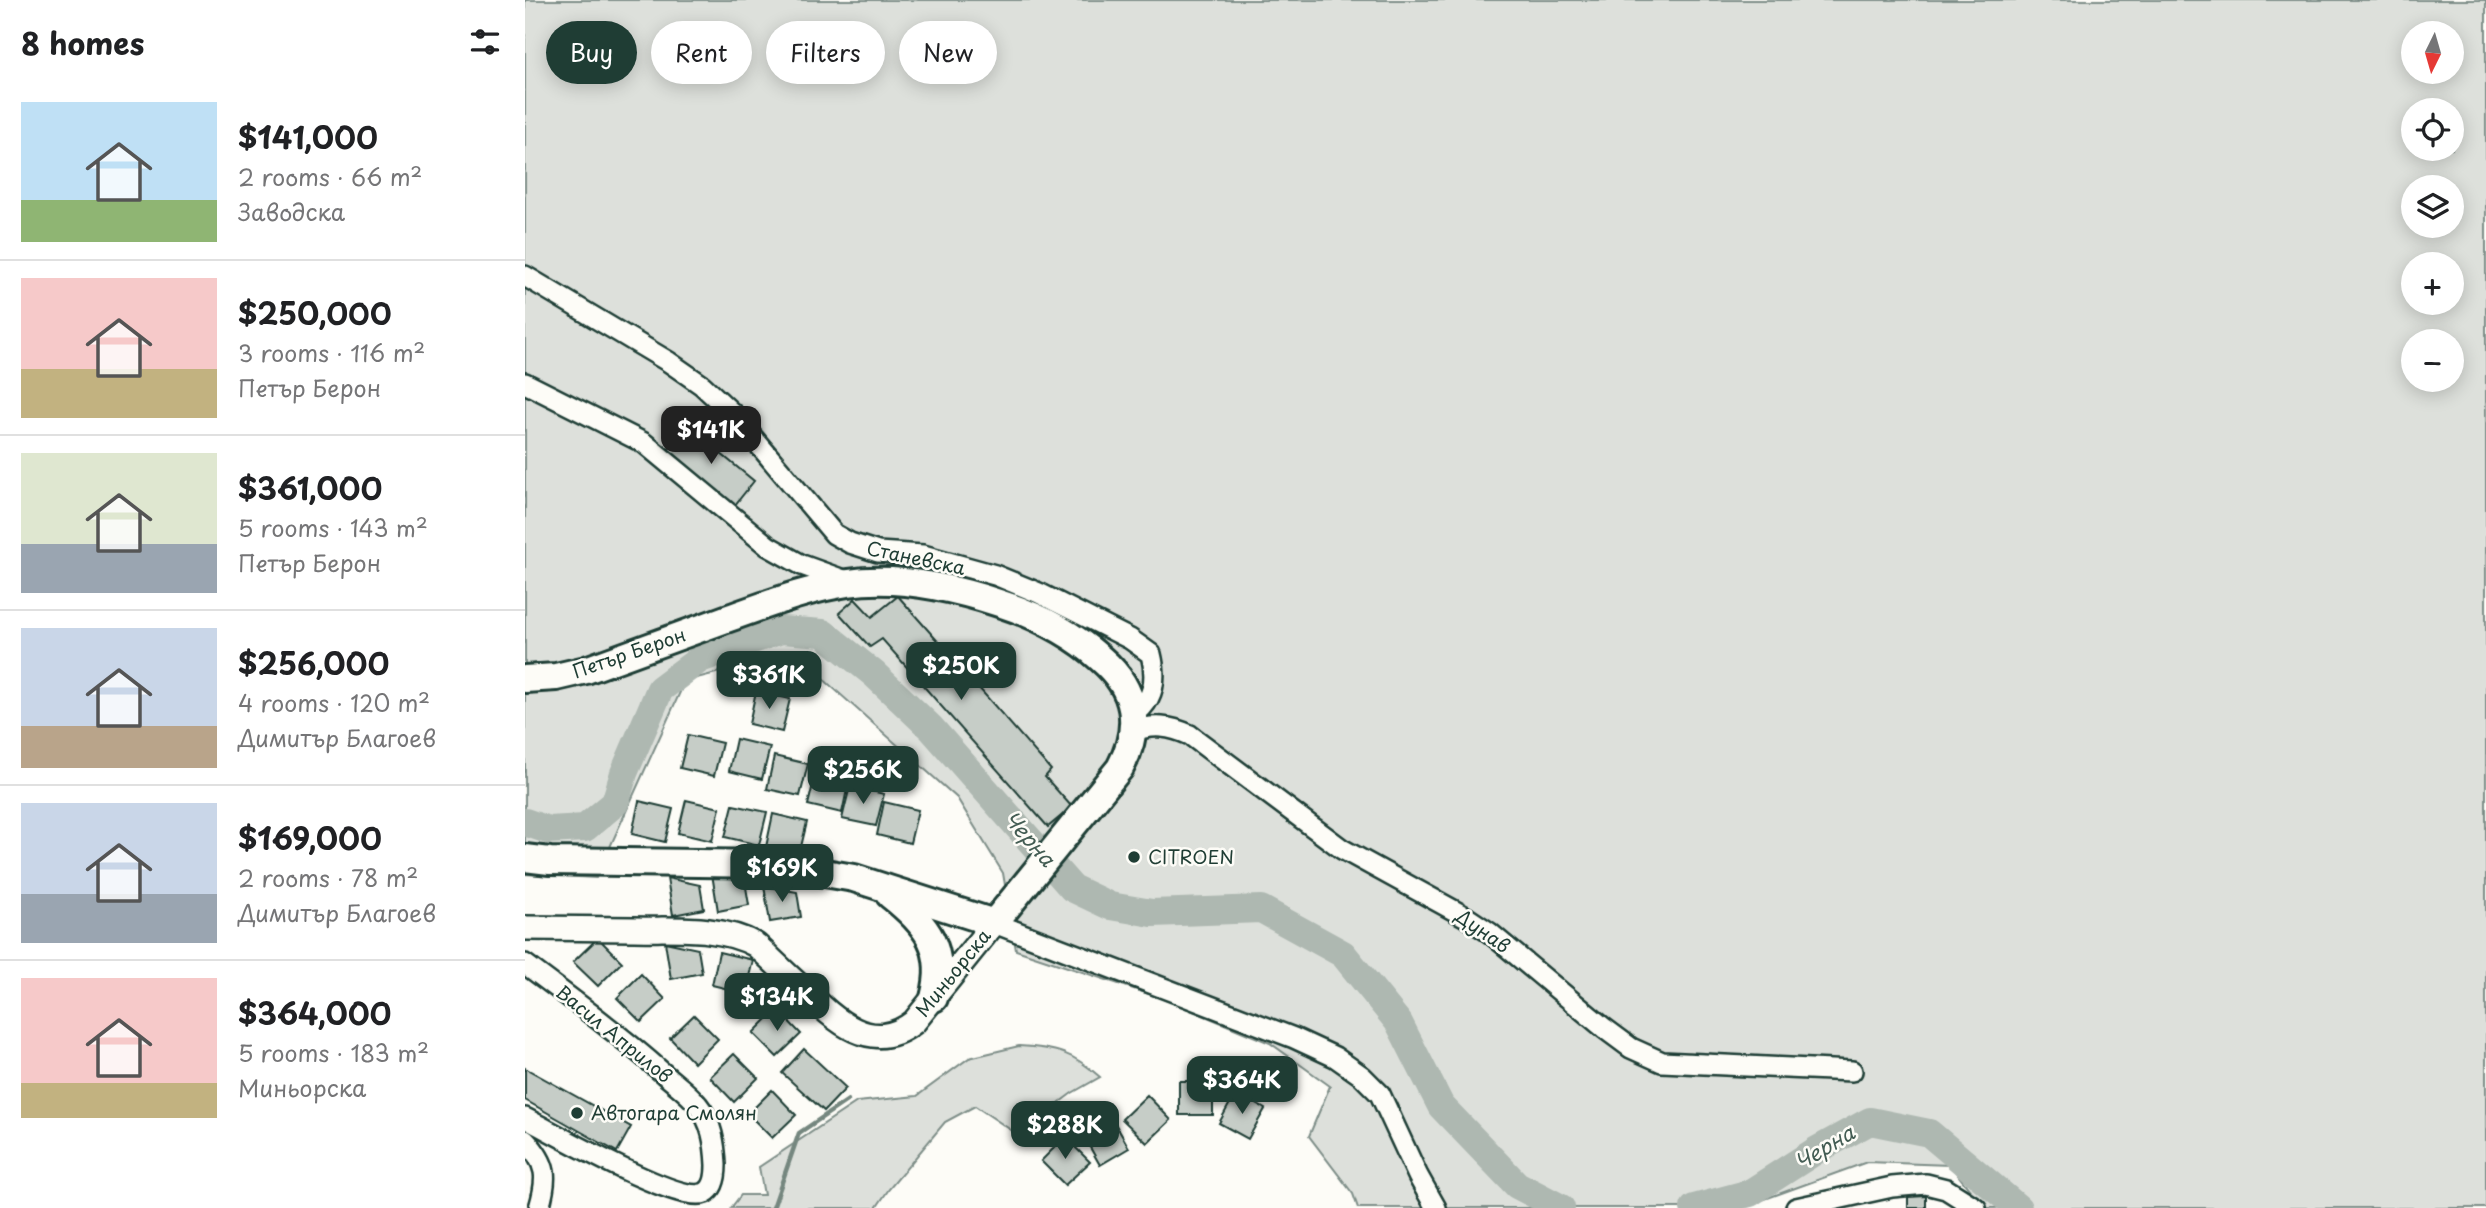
<!DOCTYPE html>
<html lang="en">
<head>
<meta charset="utf-8">
<style>
	:root { --surface:#fff; --page:#f6f6f6; --text:#202124; --muted:#757577; --line:#e0e0e0; --accent:#1f3d34 }
	body { margin:0; font-family:"Playpen Sans",sans-serif; background:var(--page); color:var(--text); height:100vh; display:flex; flex-direction:column; font-size:26px; white-space:nowrap }
	* { box-sizing:border-box; margin:0 }
	p { font-size:23px; color:var(--muted) }
	.icon { flex:none; width:38px; height:38px; fill:none; stroke:currentColor; stroke-width:2; stroke-linecap:round; stroke-linejoin:round }
	.map { position:relative; flex:1; overflow:hidden }
	.side { display:flex; flex-direction:column; background:var(--surface); width:525px }
	.side>* { flex:none }
	.banner { position:absolute; left:21px; top:21px; width:665px; height:63px; display:flex; gap:14px }
	.needle { width:46px; rotate:185deg }
	.controls { position:absolute; left:1876px; top:21px; display:grid; gap:14px }
	.controls a { display:grid; place-items:center; width:63px; height:63px; border-radius:50%; background:var(--surface); box-shadow:0 4px 18px #0003; font-size:35px }
	.price { position:absolute; translate:-50% -60px; padding:0 16px; border-radius:14px; background:var(--accent); color:#fff; font-size:23px; line-height:46px; filter:drop-shadow(0 2px 4px #0008) }
	.price::after { content:''; position:absolute; left:50%; top:42px; width:21px; height:16px; margin-left:-10px; background:inherit; clip-path:polygon(0 0,100% 0,50% 100%) }
	.price.active { background:#222; color:#fff }
	ul { padding:0; list-style:none }
	li { display:flex; align-items:center; gap:21px; height:175px; padding:0 21px }
	li+li { border-top:2px solid var(--line) }
	li span { display:grid; place-items:center; flex:none; width:196px; height:140px; border-radius:0px; color:#555 }
	li>.icon { margin-inline-start:auto }
	span .icon { width:84px; height:84px; fill:#fffc; stroke-width:1 }
	li b { font-size:30px }
	h2 { display:flex; justify-content:space-between; align-items:center; height:84px; padding:0 21px; font-size:30px }
	.pill { padding:0 24px; border-radius:32px; background:var(--surface); box-shadow:0 4px 18px #0003; font-size:24px; line-height:63px }
	.pill.active { background:var(--accent); color:#fff }
	main { display:flex; flex:1; min-height:0 }
	.map>svg:first-child { display:block }
	.green { fill:#dde0db; stroke:#7e8e88; stroke-width:2; fill-rule:evenodd }
	.lines { fill:none; stroke-linecap:round; stroke-linejoin:round }
	.stream { stroke:#75877f; stroke-width:4.5 }
	.river { stroke:#aeb8b1; stroke-width:28 }
	.building { fill:#c6cdc7; stroke:#1f3d34; stroke-width:2 }
	.minor-casing { stroke:#1f3d34; stroke-width:24 }
	.tertiary-casing { stroke:#1f3d34; stroke-width:28 }
	.secondary-casing { stroke:#1f3d34; stroke-width:32 }
	.minor { stroke:#fdfcf7; stroke-width:19 }
	.tertiary { stroke:#fdfcf7; stroke-width:23 }
	.secondary { stroke:#fdfcf7; stroke-width:26 }
	.poi-dot { fill:#1f3d34; stroke:#fdfcf7; stroke-width:2.5 }
	.labels { text-anchor:middle; stroke-width:5; stroke-linejoin:round; paint-order:stroke }
	.street-label { font-size:19px; fill:#1f3d34; stroke:#fdfcf7 }
	.poi-label { font-size:19px; fill:#1f3d34; stroke:#fdfcf7; text-anchor:start }
	.water-label { font-size:21px; font-style:italic; fill:#435c53; stroke:#fdfcf7 }
</style>
</head>
<body>
<main>
<section class="side">
<h2>8 homes<svg class="icon" aria-label="filters" viewBox="0 0 24 24"><path d="M4 7h16M4 17h16"/><circle cx="9" cy="7" r="2"/><circle cx="15" cy="17" r="2"/></svg></h2>
<ul>
<li><span style="background:linear-gradient(#bfe0f5 70%,#8fb573 0)"><svg class="icon" aria-label="home" viewBox="0 0 24 24"><path d="M3 11l9-7 9 7M6 9v11h12V9"/></svg></span><div><b>$141,000</b><p>2 rooms · 66 m²</p><p>Заводска</p></div></li>
<li><span style="background:linear-gradient(#f6c9c9 65%,#c2b280 0)"><svg class="icon" aria-label="home" viewBox="0 0 24 24"><path d="M3 11l9-7 9 7M6 9v11h12V9"/></svg></span><div><b>$250,000</b><p>3 rooms · 116 m²</p><p>Петър Берон</p></div></li>
<li><span style="background:linear-gradient(#dfe7d0 65%,#9aa5b1 0)"><svg class="icon" aria-label="home" viewBox="0 0 24 24"><path d="M3 11l9-7 9 7M6 9v11h12V9"/></svg></span><div><b>$361,000</b><p>5 rooms · 143 m²</p><p>Петър Берон</p></div></li>
<li><span style="background:linear-gradient(#c9d6e8 70%,#b9a48a 0)"><svg class="icon" aria-label="home" viewBox="0 0 24 24"><path d="M3 11l9-7 9 7M6 9v11h12V9"/></svg></span><div><b>$256,000</b><p>4 rooms · 120 m²</p><p>Димитър Благоев</p></div></li>
<li><span style="background:linear-gradient(#c9d6e8 65%,#9aa5b1 0)"><svg class="icon" aria-label="home" viewBox="0 0 24 24"><path d="M3 11l9-7 9 7M6 9v11h12V9"/></svg></span><div><b>$169,000</b><p>2 rooms · 78 m²</p><p>Димитър Благоев</p></div></li>
<li><span style="background:linear-gradient(#f6c9c9 75%,#c2b280 0)"><svg class="icon" aria-label="home" viewBox="0 0 24 24"><path d="M3 11l9-7 9 7M6 9v11h12V9"/></svg></span><div><b>$364,000</b><p>5 rooms · 183 m²</p><p>Миньорска</p></div></li>
</ul>
</section>
<div class="map">
<svg width="1961" height="1208" viewBox="0 0 1961 1208">
	<rect width="100%" height="100%" fill="#fdfcf7"/>
	<filter id="ink" filterUnits="userSpaceOnUse"><feTurbulence type="fractalNoise" baseFrequency=".0143" numOctaves="2"/><feDisplacementMap in="SourceGraphic" scale="14" xChannelSelector="R" yChannelSelector="G"/><feConvolveMatrix kernelMatrix="1 2 1 2 8 2 1 2 1" color-interpolation-filters="sRGB"/></filter>
	<g filter="url(#ink)">
		<!-- green -->
		<g class="green">
			<path d="M0,0H1961V1208H1459L1425,1165L1342,1162L1215,1208H833L828,1194L784,1136L805,1086L745,1043L639,999L491,950L478,873L432,798L269,653L160,681L71,878L0,874ZM1888,33H1927V72H1888ZM1888,110H1927V149H1888ZM1888,187H1927V226H1888ZM1888,264H1927V303H1888ZM1888,341H1927V380H1888Z"/>
			<path d="M494,1046C531,1048 547,1052 575,1077L547,1093L492,1134L450,1106L420,1122L364,1189L351,1208H206L216,1195H239L234,1167L332,1102L392,1096L444,1058Z"/>
		</g>
		<g class="lines">
			<!-- stream -->
			<polyline class="stream" points="248,1208 274,1133 323,1100"/>
			<!-- river -->
			<g class="river">
				<polyline points="0,822 23,830 60,828 90,803 99,773 135,689 175,659 256,630 298,633 349,674 406,728 547,888 585,906 627,913 736,909 818,954 874,1023 916,1106 992,1185 1036,1208"/>
				<polyline points="1169,1208 1225,1193 1292,1150 1345,1121 1404,1133 1493,1208"/>
			</g>
		</g>
		<!-- building -->
		<g class="building">
			<polygon points="162,426 229,481 209,506 142,451"/>
			<polygon points="373,596 526,770 520,777 547,807 523,827 357,639 345,647 314,613 330,599 347,617"/>
			<polygon points="231,691 265,699 257,732 224,724"/>
			<polygon points="163,735 197,743 189,776 155,768"/>
			<polygon points="211,739 245,747 237,779 204,771"/>
			<polygon points="249,756 283,764 275,796 242,789"/>
			<polygon points="291,772 324,780 317,813 283,805"/>
			<polygon points="325,786 359,794 351,826 317,819"/>
			<polygon points="161,800 195,808 187,841 153,833"/>
			<polygon points="114,801 148,809 140,842 107,834"/>
			<polygon points="359,802 393,810 385,843 352,835"/>
			<polygon points="208,805 242,812 234,845 200,837"/>
			<polygon points="248,814 282,822 274,855 241,847"/>
			<polygon points="187,874 220,881 224,905 193,911"/>
			<polygon points="142,878 175,885 179,909 148,915"/>
			<polygon points="239,886 272,892 276,917 245,922"/>
			<polygon points="73,938 97,962 73,986 48,962"/>
			<polygon points="140,942 173,949 177,973 146,979"/>
			<polygon points="194,952 228,960 220,993 187,985"/>
			<polygon points="116,974 140,999 116,1022 92,998"/>
			<polygon points="252,1009 276,1034 252,1057 228,1033"/>
			<polygon points="169,1015 193,1039 169,1063 145,1038"/>
			<polygon points="279,1049 321,1088 299,1111 257,1073"/>
			<polygon points="209,1054 233,1078 209,1102 185,1077"/>
			<polygon points="0,1068 106,1127 92,1152 0,1100"/>
			<rect x="654" y="1081" width="34" height="34"/>
			<polygon points="247,1090 271,1115 247,1138 223,1114"/>
			<polygon points="711,1092 740,1109 723,1139 694,1123"/>
			<polygon points="622,1095 646,1120 622,1143 597,1119"/>
			<polygon points="587,1118 604,1148 575,1165 558,1135"/>
			<polygon points="540,1137 565,1162 540,1185 516,1161"/>
			<polygon points="1401,1196 1401,1208 1383,1208 1383,1197"/>
		</g>
		<g class="lines">
			<defs>
				<g id="minor">
					<path d="M0,276L144,362L177,385L208,414L309,534L325,543L353,552L398,555L470,575L514,593L605,639L626,654C632,678 630,700 608,715"/>
					<polyline points="0,383 119,443 243,546 277,565 324,582"/>
					<path d="M608,731C629,724 645,726 665,735L817,849L941,917L965,933L1079,1028L1106,1048L1137,1062L1327,1071"/>
					<polyline points="469,923 769,1038 810,1057 837,1076 855,1094 893,1176 911,1208"/>
					<path d="M0,964C47,999 94,1034 138,1073C149,1083 164,1093 173,1105C187,1122 190,1144 191,1165C191,1175 190,1188 180,1193C153,1205 30,1133 0,1118"/>
					<path d="M0,1140C23,1164 23,1178 14,1208"/>
					<polyline points="1271,1208 1367,1187 1401,1184 1421,1189 1451,1208"/>
				</g>
				<path id="tertiary" d="M0,928C36,928 72,929 109,929C149,930 195,925 231,945C247,960 262,975 278,989C309,1019 346,1056 389,1022L469,923"/>
				<g id="secondary">
					<path d="M0,679L31,677L61,670C108,653 154,636 201,619C241,605 281,589 323,583C371,576 428,588 474,603C511,615 547,633 576,659C612,690 617,727 595,768L469,923L329,878L247,864L25,861L0,858"/>
					<path d="M365,895C402,924 422,949 409,998"/>
				</g>
			</defs>
			<!-- minor casing -->
			<use href="#minor" class="minor-casing"/>
			<!-- tertiary casing -->
			<use href="#tertiary" class="tertiary-casing"/>
			<!-- secondary casing -->
			<use href="#secondary" class="secondary-casing"/>
			<!-- minor -->
			<use href="#minor" class="minor"/>
			<!-- tertiary -->
			<use href="#tertiary" class="tertiary"/>
			<!-- secondary -->
			<use href="#secondary" class="secondary"/>
		</g>
	</g>
	<!-- markers -->
	<g class="poi-dot">
		<circle cx="609" cy="857" r="7"/>
		<circle cx="52" cy="1113" r="7"/>
	</g>
	<g class="labels">
		<!-- street labels -->
		<g class="street-label">
			<text transform="translate(391 558) rotate(12)" y="7">Станевска</text>
			<text transform="translate(104 653) rotate(-19)" y="7">Петър Берон</text>
			<text transform="translate(958 931) rotate(35)" y="7">Дунав</text>
			<text transform="translate(428 973) rotate(-51)" y="7">Миньорска</text>
			<text transform="translate(89 1034) rotate(39)" y="7">Васил Априлов</text>
		</g>
		<!-- poi labels -->
		<g class="poi-label">
			<text x="623" y="864">CITROEN</text>
			<text x="66" y="1120">Автогара Смолян</text>
		</g>
		<!-- water labels -->
		<g class="water-label">
			<text transform="translate(504 839) rotate(49)" y="7">Черна</text>
			<text transform="translate(1300 1148) rotate(-31)" y="7">Черна</text>
		</g>
	</g>
</svg>
<div class="controls">
<a><svg class="needle" viewBox="-14 -14 28 28"><path d="M0-13l5 13h-10z" fill="#e53935"/><path d="M0 13l5-13h-10z" fill="#757577"/></svg></a>
<a><svg class="icon" aria-label="locate" viewBox="0 0 24 24"><circle cx="12" cy="12" r="6"/><path d="M12 2v4M12 18v4M2 12h4M18 12h4"/></svg></a>
<a><svg class="icon" aria-label="layers" viewBox="0 0 24 24"><path d="M12 4l9 5-9 5-9-5zM3 14l9 5 9-5"/></svg></a>
<a>+</a>
<a>−</a>
</div>
<b class="price active" style="left:186px;top:466px">$141K</b>
<b class="price" style="left:436px;top:702px">$250K</b>
<b class="price" style="left:244px;top:711px">$361K</b>
<b class="price" style="left:338px;top:806px">$256K</b>
<b class="price" style="left:257px;top:904px">$169K</b>
<b class="price" style="left:252px;top:1033px">$134K</b>
<b class="price" style="left:717px;top:1116px">$364K</b>
<b class="price" style="left:540px;top:1161px">$288K</b>
<div class="banner">
<a class="pill active">Buy</a>
<a class="pill">Rent</a>
<a class="pill">Filters</a>
<a class="pill">New</a>
</div>
</div>
</main>
</body>
</html>
